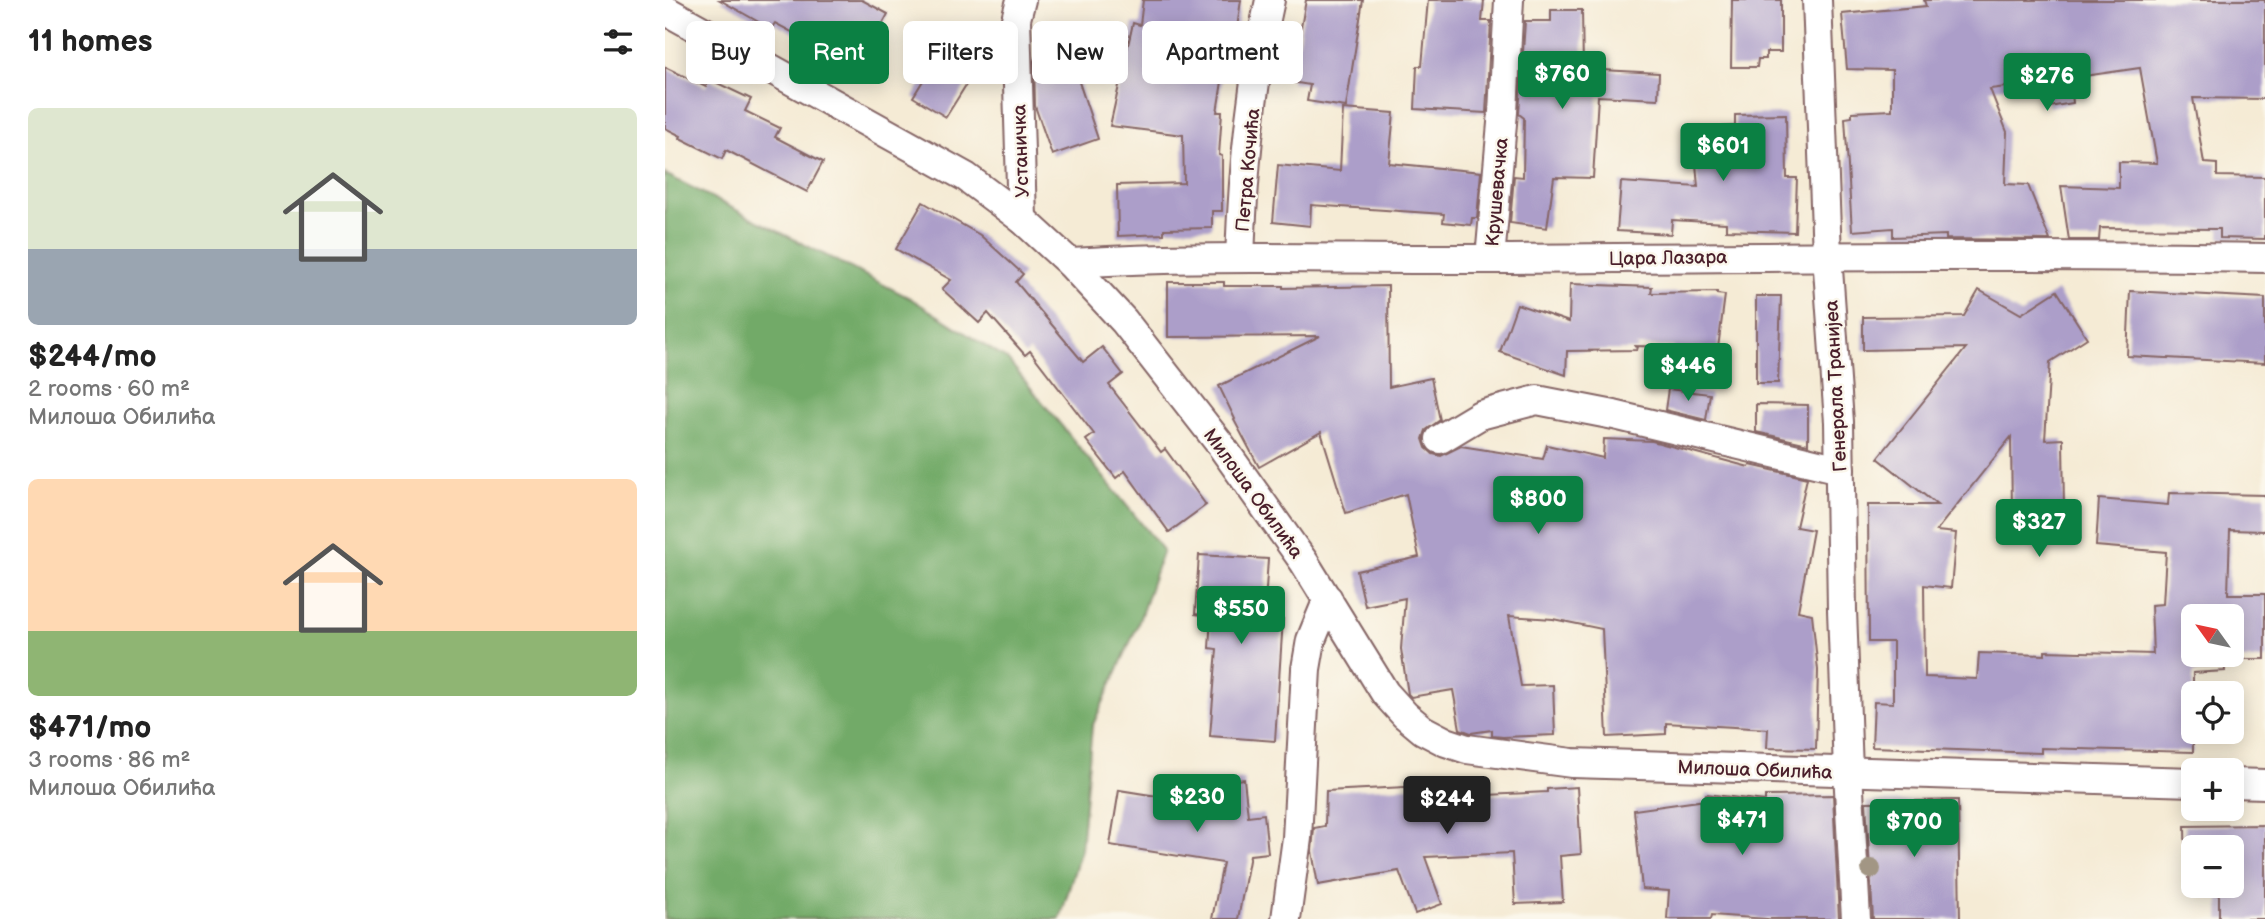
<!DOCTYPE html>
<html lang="en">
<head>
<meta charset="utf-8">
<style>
	:root { --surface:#fff; --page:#f2f2f2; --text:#222; --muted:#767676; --accent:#0b8043 }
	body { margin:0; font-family:"Balsamiq Sans",sans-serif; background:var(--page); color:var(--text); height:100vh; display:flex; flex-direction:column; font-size:26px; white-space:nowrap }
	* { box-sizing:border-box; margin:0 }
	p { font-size:23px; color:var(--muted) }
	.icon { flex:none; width:38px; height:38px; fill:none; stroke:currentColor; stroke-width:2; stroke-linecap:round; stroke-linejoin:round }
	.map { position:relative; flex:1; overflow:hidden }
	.sheet { display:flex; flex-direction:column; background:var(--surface); width:665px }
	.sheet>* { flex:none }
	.banner { position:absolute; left:21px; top:21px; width:665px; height:63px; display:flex; gap:14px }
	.needle { width:46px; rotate:303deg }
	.buttons { position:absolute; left:1516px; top:604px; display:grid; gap:14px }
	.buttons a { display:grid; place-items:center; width:63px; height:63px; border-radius:10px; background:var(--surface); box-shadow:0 4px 18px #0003; font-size:35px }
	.price { position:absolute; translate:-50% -60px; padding:0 16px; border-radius:7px; background:var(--accent); color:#fff; font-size:23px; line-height:46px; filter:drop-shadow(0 2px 4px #0008) }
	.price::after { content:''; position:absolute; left:50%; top:42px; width:21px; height:16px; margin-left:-10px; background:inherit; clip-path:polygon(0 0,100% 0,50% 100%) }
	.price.on { background:#222; color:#fff }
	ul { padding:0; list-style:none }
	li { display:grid; align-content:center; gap:14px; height:371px; padding:0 28px }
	li span { display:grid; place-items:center; height:217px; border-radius:10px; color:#555 }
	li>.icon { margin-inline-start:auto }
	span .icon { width:126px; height:126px; fill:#fffc; stroke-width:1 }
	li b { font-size:30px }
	h2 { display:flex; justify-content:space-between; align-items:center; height:84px; padding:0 28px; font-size:30px }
	.pill { padding:0 24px; border-radius:10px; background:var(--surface); box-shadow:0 4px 18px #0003; font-size:24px; line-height:63px }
	.pill.on { background:var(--accent); color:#fff }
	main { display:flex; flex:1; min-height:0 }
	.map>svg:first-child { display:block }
	.forest { fill:#72aa68; stroke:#5e644a; stroke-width:2 }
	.building { fill:#ac9ec9; fill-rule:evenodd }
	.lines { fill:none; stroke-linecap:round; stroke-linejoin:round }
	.minor-casing { stroke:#866666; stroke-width:32 }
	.minor { stroke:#fff; stroke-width:28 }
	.tree { fill:#a29684 }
	.labels { text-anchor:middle; stroke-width:5; stroke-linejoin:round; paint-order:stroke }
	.street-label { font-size:19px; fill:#4a1f2b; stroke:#fbf7ec }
</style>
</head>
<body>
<main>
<section class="sheet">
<h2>11 homes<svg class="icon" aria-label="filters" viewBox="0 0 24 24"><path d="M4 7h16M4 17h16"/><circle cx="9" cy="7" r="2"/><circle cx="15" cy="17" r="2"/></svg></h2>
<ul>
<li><span style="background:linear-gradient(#dfe7d0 65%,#9aa5b1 0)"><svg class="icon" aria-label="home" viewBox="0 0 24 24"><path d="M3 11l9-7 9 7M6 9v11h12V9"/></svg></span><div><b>$244/mo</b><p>2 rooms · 60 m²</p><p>Милоша Обилића</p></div></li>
<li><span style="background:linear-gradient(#ffd9b3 70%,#8fb573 0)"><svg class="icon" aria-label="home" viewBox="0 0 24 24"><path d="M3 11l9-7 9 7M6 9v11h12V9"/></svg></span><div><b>$471/mo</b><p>3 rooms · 86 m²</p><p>Милоша Обилића</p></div></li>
</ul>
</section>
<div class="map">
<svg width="1600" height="919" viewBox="0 0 1600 919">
	<rect width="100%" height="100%" fill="#fbf7ec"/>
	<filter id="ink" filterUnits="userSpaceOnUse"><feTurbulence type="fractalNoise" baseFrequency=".0143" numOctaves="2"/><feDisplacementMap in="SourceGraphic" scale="14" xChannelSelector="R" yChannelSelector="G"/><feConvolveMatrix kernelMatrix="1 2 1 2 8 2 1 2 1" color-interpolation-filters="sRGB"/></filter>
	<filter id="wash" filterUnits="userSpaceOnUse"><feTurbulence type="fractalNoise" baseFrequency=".00686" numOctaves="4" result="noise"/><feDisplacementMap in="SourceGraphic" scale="28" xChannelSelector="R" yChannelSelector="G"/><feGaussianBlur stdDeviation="1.57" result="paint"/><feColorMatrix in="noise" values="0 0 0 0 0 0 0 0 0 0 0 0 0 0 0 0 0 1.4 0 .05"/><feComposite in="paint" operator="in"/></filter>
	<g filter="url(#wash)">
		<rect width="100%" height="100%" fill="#f5ebd5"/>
		<!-- forest -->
		<polygon class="forest" points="0,174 245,298 343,360 498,550 472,627 427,727 416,849 395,919 0,919"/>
		<g id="blocks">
			<!-- building -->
			<g class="building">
				<polygon points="55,0 197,0 223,14 211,36 221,41 204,73 110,23 106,29"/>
				<polygon points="478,0 576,0 572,28 566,27 552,112 557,112 554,155 557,156 557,211 547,211 547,228 499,229 499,234 453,236 452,185 519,183 518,135 445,126 468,23 475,25"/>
				<polygon points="641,0 698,0 681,107 642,101 645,85 626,82"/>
				<polygon points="763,0 819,0 817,21 826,21 821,113 750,109 752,66 757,66"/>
				<polygon points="1067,0 1116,0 1116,52 1101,52 1101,59 1093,59 1092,67 1066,67"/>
				<polygon points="1259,0 1600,0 1600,99 1528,98 1539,163 1552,164 1552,176 1600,177 1600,239 1555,238 1555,229 1435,228 1434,240 1404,240 1396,186 1454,188 1454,162 1492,163 1475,68 1405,78 1408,103 1384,107 1380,82 1325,89 1342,132 1340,184 1363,185 1385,240 1281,239 1281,235 1228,237 1228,228 1187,231 1180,118 1187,117 1187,112 1227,110 1227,70 1182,69 1177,14 1261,6"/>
				<polygon points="886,10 917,10 918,69 994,73 993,99 933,96 928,178 889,177 882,228 845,223 849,176 858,177 859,118 854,114 860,21 886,21"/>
				<polygon points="376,41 412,54 408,64 433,139 387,155 370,106 369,61"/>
				<polygon points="278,48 311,69 281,117 248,97"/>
				<polygon points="0,67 41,87 44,79 86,99 80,111 115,128 110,137 158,162 142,192 61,150 57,159 15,138 16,136 0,128"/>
				<polygon points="678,109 729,113 724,163 816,172 812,218 807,218 806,225 778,222 779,214 646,205 645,226 608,222 613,165 675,171"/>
				<polygon points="1121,114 1122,178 1132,178 1130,232 1061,230 1061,223 1007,220 1006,234 952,231 956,182 1033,187 1028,129 1070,126 1070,115"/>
				<polygon points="258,202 315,235 358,274 351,282 418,362 437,347 458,374 444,385 496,452 500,449 541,505 504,532 460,471 451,478 421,440 429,434 365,351 360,355 323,313 314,323 277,289 286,280 231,249"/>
				<polygon points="503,282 559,282 559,286 618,286 618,288 723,286 724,387 766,378 775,420 761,430 758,439 761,448 768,454 776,456 796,446 878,459 882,445 938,458 939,439 987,441 1084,467 1085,465 1142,478 1131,527 1148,530 1133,611 1147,614 1153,670 1151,749 1102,748 1103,729 1001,723 1001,734 942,737 937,629 888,619 844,616 856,686 888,685 890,735 838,737 827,736 827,730 806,733 795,729 788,690 746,697 743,694 736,649 740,598 700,606 692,571 754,557 741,494 681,513 656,432 594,467 569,420 570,419 554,386 655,336 503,337"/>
				<polygon points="905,284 987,287 986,293 1052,292 1052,294 1060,295 1053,348 1008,349 1009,347 969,346 973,347 972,350 902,351 901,375 835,352 852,304 904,322"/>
				<path d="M1314,290L1356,314L1392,291L1422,338L1385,362L1380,440L1398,439L1399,511L1347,512L1346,437L1271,531L1291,533L1286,588L1259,585L1260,677L1312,679L1314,653L1380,655V651L1488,654L1486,605L1498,604L1501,552L1431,546L1434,499L1503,505L1504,493L1600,495V531L1565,530L1563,594H1600V659H1559L1560,671L1528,673V752L1376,748V753L1207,747L1209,702L1228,703V642H1204L1203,505H1272L1213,458L1301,348L1198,350V317L1299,316ZM1528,616H1566V654H1528Z"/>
				<polygon points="1465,291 1600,298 1600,363 1462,356"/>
				<polygon points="1091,296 1116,296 1113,383 1091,383"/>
				<polygon points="1003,389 1045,394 1041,420 1000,410"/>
				<polygon points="1091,404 1143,405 1143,444 1091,432"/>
				<polygon points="534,555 603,559 599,618 618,619 610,741 545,736 552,649 544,648 546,616 530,614"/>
				<polygon points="579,779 583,816 599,814 603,853 585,855 573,919 547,919 558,863 445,845 454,790 548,805 546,783"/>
				<polygon points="821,783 822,795 882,792 882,789 912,787 916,854 895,856 898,902 850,904 847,853 760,857 777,904 750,914 734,871 653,885 647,851 649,828 660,826 661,791"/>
				<polygon points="1041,794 1100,801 1100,796 1168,795 1174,919 1102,919 1047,915 1046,919 1002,919 1004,891 977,889 969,810 1040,800"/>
				<polygon points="1293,800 1295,919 1208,919 1201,802"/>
				<polygon points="1600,825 1600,919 1554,919 1554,886 1566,886 1566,847 1528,847 1528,881 1521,881 1520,826"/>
			</g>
		</g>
	</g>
	<g filter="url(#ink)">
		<use href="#blocks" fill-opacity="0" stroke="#866666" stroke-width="2"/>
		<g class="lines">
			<defs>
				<g id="minor">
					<polyline points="356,0 351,19 357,219"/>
					<polyline points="1152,0 1162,255 1174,422 1177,610 1183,771 1191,919"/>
					<polyline points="0,10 301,177 357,219 405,263 459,321 555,444 639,562 720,693 740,715 758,730 781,742 802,749 907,763 1528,782"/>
					<path d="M575,258C578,172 586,84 605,0"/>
					<polyline points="825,259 838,112 844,0"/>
					<path d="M405,263C545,254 686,260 826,259C1084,257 1342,254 1600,258"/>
					<polyline points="775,439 815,415 872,400 949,415 1175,469"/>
					<polyline points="1566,783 1600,784"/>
					<polyline points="621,919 632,838 641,669 646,640 663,599"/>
				</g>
			</defs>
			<!-- minor casing -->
			<use href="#minor" class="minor-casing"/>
			<!-- minor -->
			<use href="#minor" class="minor"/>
		</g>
		<!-- trees -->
		<circle class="tree" cx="1206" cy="869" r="10"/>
	</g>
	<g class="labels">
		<!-- street labels -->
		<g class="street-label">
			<text transform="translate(355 151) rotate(-92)" y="7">Устаничка</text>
			<text transform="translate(582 170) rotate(-85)" y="7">Петра Кочића</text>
			<text transform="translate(831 192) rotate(-85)" y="7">Крушевачка</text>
			<text transform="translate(1003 257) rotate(-1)" y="7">Цара Лазара</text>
			<text transform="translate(1170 386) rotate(-93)" y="7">Генерала Транијеа</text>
			<text transform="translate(589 493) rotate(54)" y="7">Милоша Обилића</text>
			<text transform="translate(1090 769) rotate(2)" y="7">Милоша Обилића</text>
		</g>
	</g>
</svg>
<div class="buttons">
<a><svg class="needle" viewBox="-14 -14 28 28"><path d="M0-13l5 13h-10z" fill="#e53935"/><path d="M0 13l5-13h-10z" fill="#767676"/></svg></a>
<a><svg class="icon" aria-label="locate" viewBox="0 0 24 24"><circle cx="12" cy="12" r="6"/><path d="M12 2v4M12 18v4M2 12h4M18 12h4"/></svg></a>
<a>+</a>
<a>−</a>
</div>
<b class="price" style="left:897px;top:111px">$760</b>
<b class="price" style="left:1382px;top:113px">$276</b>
<b class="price" style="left:1058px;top:183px">$601</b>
<b class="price" style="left:1023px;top:403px">$446</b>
<b class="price" style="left:873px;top:536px">$800</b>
<b class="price" style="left:1374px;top:559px">$327</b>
<b class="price" style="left:576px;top:646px">$550</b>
<b class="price" style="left:532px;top:834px">$230</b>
<b class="price on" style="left:782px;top:836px">$244</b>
<b class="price" style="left:1077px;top:857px">$471</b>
<b class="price" style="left:1249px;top:859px">$700</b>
<div class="banner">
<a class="pill">Buy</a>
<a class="pill on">Rent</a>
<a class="pill">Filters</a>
<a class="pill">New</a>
<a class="pill">Apartment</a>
</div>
</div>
</main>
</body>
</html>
